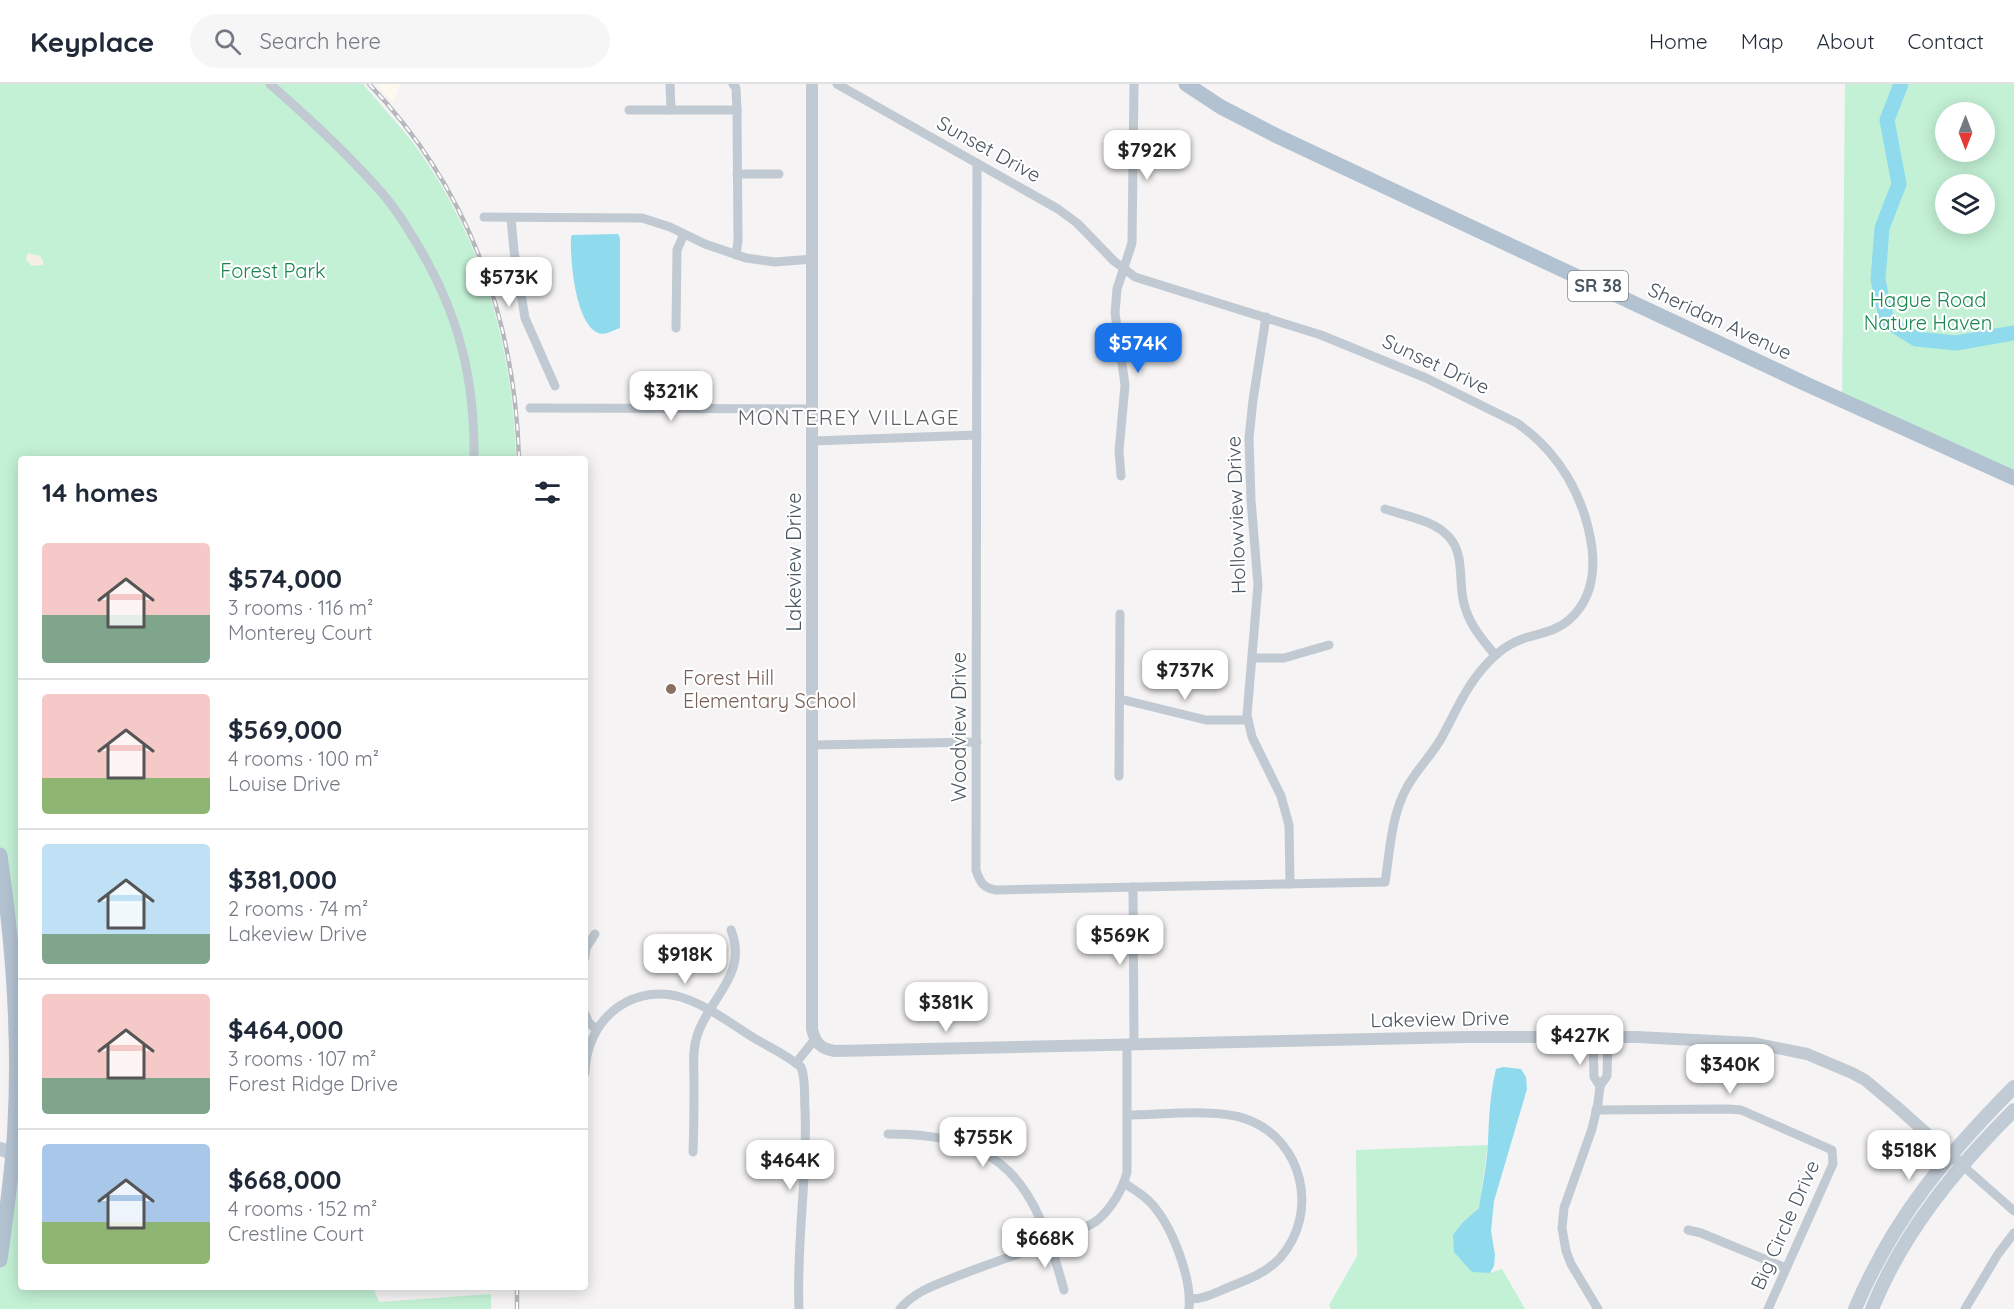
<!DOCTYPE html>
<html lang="en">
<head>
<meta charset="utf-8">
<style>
	:root { --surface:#fff; --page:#f6f6f7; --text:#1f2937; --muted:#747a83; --line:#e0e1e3; --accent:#1a73e8 }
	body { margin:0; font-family:Quicksand,sans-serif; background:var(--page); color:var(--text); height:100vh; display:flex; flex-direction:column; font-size:22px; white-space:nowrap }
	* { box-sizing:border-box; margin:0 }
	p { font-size:20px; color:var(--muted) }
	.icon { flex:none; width:33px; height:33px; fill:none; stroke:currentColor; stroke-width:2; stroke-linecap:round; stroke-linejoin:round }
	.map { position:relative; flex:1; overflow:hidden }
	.sheet { position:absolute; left:18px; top:372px; width:570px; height:834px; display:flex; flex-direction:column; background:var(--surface); border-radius:6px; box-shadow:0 3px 15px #0003 }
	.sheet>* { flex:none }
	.needle { width:39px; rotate:180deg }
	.controls { position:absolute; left:1935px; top:18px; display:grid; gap:12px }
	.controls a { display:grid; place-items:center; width:60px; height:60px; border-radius:50%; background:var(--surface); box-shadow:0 3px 15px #0003; font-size:30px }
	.price { position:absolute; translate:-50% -51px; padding:0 14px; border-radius:12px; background:#fff; color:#222; font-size:20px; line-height:39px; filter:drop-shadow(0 2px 3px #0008) }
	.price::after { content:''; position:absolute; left:50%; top:36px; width:18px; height:14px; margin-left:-9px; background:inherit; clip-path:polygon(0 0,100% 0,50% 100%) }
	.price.on { background:var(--accent); color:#fff }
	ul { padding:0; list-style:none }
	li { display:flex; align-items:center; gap:18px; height:150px; padding:0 24px }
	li+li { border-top:2px solid var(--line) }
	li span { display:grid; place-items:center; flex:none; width:168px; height:120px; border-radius:6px; color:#555 }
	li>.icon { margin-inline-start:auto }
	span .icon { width:72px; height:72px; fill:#fffc; stroke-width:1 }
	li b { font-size:26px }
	h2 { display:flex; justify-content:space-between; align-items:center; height:72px; padding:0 24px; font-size:26px }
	header { display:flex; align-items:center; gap:36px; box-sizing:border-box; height:84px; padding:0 30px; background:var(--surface); border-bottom:2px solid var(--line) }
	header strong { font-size:28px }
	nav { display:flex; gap:33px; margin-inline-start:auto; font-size:21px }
	.search { width:420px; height:54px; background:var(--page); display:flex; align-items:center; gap:15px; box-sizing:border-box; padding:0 21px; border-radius:33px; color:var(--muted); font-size:22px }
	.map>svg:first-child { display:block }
	.commercial { fill:#fdf9ef }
	.green { fill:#c3f1d5; fill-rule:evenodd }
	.sand { fill:#f5f0e5 }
	.water { fill:#90daee }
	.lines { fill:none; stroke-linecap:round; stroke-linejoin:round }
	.river { stroke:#90daee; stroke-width:15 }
	.minor { stroke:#c1cad2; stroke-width:9 }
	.tertiary { stroke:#c1cad2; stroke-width:12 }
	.secondary { stroke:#c1cbd6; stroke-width:14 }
	.primary { stroke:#b3c2d1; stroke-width:15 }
	.rail-casing { stroke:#b5b8bd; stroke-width:4.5 }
	.rail { stroke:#fff; stroke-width:2; stroke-dasharray:7; stroke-linecap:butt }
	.education-dot { fill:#8d6e63; stroke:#fff; stroke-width:2 }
	.labels { text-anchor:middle; stroke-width:4.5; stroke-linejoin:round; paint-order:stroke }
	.shield { fill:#fff; stroke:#808990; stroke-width:1.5 }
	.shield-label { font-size:18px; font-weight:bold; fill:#4a5661 }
	.street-label { font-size:20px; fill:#4a5661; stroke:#fff }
	.park-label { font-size:20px; fill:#17864f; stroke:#fff }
	.education-label { font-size:20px; fill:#785e54; stroke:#fff; text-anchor:start }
	.neighbourhood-label { font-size:21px; letter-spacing:1.5px; fill:#5f6368; stroke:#fff }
</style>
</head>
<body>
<header>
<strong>Keyplace</strong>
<div class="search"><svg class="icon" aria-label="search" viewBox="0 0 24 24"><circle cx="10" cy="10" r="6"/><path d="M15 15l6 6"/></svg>Search here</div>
<nav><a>Home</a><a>Map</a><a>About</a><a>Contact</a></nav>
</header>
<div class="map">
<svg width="2014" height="1225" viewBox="0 0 2014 1225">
	<rect width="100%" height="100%" fill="#f5f3f3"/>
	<!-- commercial -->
	<polygon class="commercial" points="376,0 400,0 393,19"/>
	<!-- green -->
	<g class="green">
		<path d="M0,0H363C380,21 400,41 416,63C482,154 513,263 516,375H21V1203H373L379,1218L491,1210V1225H0V1171L13,1068L3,794L0,777Z"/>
		<path d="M1845,0H2014V394L1842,317ZM1946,28H1984V68H1946ZM1946,100H1984V140H1946Z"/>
		<polygon points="1488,1061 1479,1124 1463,1138 1490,1189 1502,1185 1525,1225 1331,1225 1329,1221 1357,1172 1356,1066"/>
	</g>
	<!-- sand -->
	<polygon class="sand" points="28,169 40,172 43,177 43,181 31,182 26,175"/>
	<!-- water -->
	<g class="water">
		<path d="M618,150L620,154V244C614,246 604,252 598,249C575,239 570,175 571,153L572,151Z"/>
		<path d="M1503,983L1521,985L1526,993L1527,1005L1494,1117L1491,1147L1495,1171L1494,1182L1490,1189L1472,1188L1454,1168L1453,1151L1463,1138L1479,1124C1482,1103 1487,1081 1488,1059C1489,1034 1490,1010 1496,985Z"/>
	</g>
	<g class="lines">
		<!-- river -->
		<polyline class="river" points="1901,0 1887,36 1899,100 1882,144 1878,196 1887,237 1916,255 1956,259 2014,249"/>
		<!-- minor -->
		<g class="minor">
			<path d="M270,0C309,34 348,70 382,109C397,126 409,146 420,165C460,233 475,297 474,375"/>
			<polyline points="670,0 671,26"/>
			<polyline points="733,0 736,4 737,26 738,157 736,171"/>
			<path d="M837,0L1058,125L1077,139L1114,177L1135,193L1321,251L1426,294L1517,339C1559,368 1585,413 1592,464C1595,490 1591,516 1570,535C1557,547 1542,549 1525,554C1509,559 1495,570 1484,583C1466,603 1455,629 1442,653C1432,671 1416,686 1406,705C1391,733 1390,767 1385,798L996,806C983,804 980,798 976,786L977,79"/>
			<polyline points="629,26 737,26"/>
			<polyline points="737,90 779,90"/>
			<polyline points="484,133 642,134 670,143 705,160 746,174 775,178 813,175"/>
			<polyline points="511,134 514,167 525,234 555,302"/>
			<polyline points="1266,233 1253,316 1249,354 1251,416 1258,501 1247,631 1252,653 1281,712 1289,741 1290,800"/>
			<polyline points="676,244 677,166 684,150"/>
			<polyline points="530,324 813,325"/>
			<polyline points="813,357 977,351"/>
			<polyline points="1121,392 1119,367 1125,301 1115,229 1117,205 1132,159 1134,0"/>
			<path d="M1385,425C1405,432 1434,436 1449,453C1464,469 1459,495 1463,515C1467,538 1481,554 1495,571"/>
			<polyline points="1252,574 1284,574 1329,561"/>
			<polyline points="1120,615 1206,636 1248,636"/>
			<polyline points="814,661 977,658"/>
			<polyline points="1119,692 1120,530"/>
			<polyline points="1133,803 1134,961"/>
			<polyline points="585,873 586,864 595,850"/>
			<polyline points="585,930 589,939 596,945"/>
			<polyline points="1593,953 1594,993 1600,1002"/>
			<polyline points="796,979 815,955"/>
			<path d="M585,989C586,939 626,901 677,912C704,919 730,939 754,954C769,963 787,971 801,983C806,995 804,1012 805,1025C808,1092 796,1158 799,1225"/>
			<polyline points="1596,1026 1728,1025 1741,1026 1832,1066 1833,1080 1768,1225"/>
			<path d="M1128,1031C1160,1031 1218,1024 1246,1035C1303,1055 1320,1129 1280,1174C1266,1189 1247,1196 1229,1203C1215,1209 1204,1215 1190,1215"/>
			<path d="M888,1050C1007,1050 1035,1100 1064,1206"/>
			<path d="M693,1068C694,1045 694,1022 694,998C694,983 692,967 697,952C709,913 749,891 731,846"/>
			<polyline points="1962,1081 2014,1127"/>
			<path d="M1124,1099C1133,1105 1142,1110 1150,1118C1172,1141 1192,1194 1189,1225"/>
			<polyline points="1688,1146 1701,1149 1786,1184"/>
			<path d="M900,1225C913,1209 932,1202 950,1195C990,1179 1031,1167 1070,1149C1080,1145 1091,1142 1099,1135C1112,1123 1123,1105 1127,1088V961"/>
			<polyline points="1598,1225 1571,1180 1566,1167 1562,1144 1564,1124 1592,1045 1598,1019 1600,1002 1607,992 1608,953"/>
			<polyline points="1965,1225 1998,1170 2014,1149"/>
		</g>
		<!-- tertiary -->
		<path class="tertiary" d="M812,0V945C815,959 821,965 835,967L1467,953H1637L1752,959L1807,970L1852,989L1865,996L1896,1022L1962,1081"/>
		<!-- secondary -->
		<g class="secondary">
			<polyline points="0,1065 13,1069"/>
			<path d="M1855,1225C1894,1133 1945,1073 2014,1003"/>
			<path d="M1872,1225C1903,1148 1956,1084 2014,1026"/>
		</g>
		<!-- primary -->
		<g class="primary">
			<polyline points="1186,0 1221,23 1277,52 1806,300 2014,394"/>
			<path d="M0,771C13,860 20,950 15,1040C13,1086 6,1131 0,1176"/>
		</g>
		<defs>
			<g id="rail">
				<path d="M369,0C468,103 515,234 519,375"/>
				<polyline points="517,1225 517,1203"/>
			</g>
		</defs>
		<!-- rail casing -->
		<use href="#rail" class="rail-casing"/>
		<!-- rail -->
		<use href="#rail" class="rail"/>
	</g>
	<!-- markers -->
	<circle class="education-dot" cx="671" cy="605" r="6"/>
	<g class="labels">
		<!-- shield labels -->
		<rect class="shield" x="1568" y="187" width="60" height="30" rx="4.5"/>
		<g class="shield-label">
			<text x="1598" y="208">SR 38</text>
		</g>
		<!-- street labels -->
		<g class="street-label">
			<text transform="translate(989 65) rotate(29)" y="7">Sunset Drive</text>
			<text transform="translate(1720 237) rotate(25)" y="7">Sheridan Avenue</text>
			<text transform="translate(1436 280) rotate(25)" y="7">Sunset Drive</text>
			<text transform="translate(1236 431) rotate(-92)" y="7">Hollowview Drive</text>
			<text transform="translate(794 478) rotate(-90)" y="7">Lakeview Drive</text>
			<text transform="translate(959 643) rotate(-90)" y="7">Woodview Drive</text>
			<text transform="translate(1440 935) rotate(-1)" y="7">Lakeview Drive</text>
			<text transform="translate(1785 1141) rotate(-66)" y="7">Big Circle Drive</text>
		</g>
		<!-- park labels -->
		<g class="park-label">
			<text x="273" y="194">Forest Park</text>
			<text x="1928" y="223">Hague Road<tspan x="1928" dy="23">Nature Haven</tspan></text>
		</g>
		<!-- education labels -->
		<g class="education-label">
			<text x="683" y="601">Forest Hill<tspan x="683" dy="23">Elementary School</tspan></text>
		</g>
		<!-- neighbourhood labels -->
		<g class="neighbourhood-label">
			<text x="849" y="341">MONTEREY VILLAGE</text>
		</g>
	</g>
</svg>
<div class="controls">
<a><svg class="needle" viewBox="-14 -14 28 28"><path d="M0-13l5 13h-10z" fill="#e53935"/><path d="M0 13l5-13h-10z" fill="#747a83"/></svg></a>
<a><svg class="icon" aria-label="layers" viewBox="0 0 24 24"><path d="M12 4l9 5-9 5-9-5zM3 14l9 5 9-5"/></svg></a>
</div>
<b class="price" style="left:1147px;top:97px">$792K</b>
<b class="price" style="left:509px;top:224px">$573K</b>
<b class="price on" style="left:1138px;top:290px">$574K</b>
<b class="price" style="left:671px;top:338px">$321K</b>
<b class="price" style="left:1185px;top:617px">$737K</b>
<b class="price" style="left:1120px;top:882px">$569K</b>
<b class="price" style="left:685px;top:901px">$918K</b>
<b class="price" style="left:946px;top:949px">$381K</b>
<b class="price" style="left:1580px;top:982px">$427K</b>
<b class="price" style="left:1730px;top:1011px">$340K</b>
<b class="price" style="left:983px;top:1084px">$755K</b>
<b class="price" style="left:1909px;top:1097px">$518K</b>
<b class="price" style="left:790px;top:1107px">$464K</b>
<b class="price" style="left:1045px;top:1185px">$668K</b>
<section class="sheet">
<h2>14 homes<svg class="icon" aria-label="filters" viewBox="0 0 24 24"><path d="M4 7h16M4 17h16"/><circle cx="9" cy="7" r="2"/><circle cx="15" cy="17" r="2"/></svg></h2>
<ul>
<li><span style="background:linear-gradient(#f6c9c9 60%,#7fa58c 0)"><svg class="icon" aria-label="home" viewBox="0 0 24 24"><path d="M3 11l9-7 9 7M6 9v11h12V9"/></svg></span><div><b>$574,000</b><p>3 rooms · 116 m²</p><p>Monterey Court</p></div></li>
<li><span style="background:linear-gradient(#f6c9c9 70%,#8fb573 0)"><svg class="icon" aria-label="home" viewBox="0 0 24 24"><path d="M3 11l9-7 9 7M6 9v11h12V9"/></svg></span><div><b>$569,000</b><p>4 rooms · 100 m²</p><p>Louise Drive</p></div></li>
<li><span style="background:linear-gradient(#bfe0f5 75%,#7fa58c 0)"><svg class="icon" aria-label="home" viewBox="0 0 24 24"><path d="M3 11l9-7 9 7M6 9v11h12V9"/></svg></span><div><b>$381,000</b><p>2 rooms · 74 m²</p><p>Lakeview Drive</p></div></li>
<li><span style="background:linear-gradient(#f6c9c9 70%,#7fa58c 0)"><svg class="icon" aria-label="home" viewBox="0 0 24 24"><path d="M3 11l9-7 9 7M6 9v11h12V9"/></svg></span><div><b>$464,000</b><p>3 rooms · 107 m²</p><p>Forest Ridge Drive</p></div></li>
<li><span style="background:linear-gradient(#a9c7e8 65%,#8fb573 0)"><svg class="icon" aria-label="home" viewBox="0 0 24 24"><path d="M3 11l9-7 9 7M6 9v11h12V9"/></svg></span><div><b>$668,000</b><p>4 rooms · 152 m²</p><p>Crestline Court</p></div></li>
</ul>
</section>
</div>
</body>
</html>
